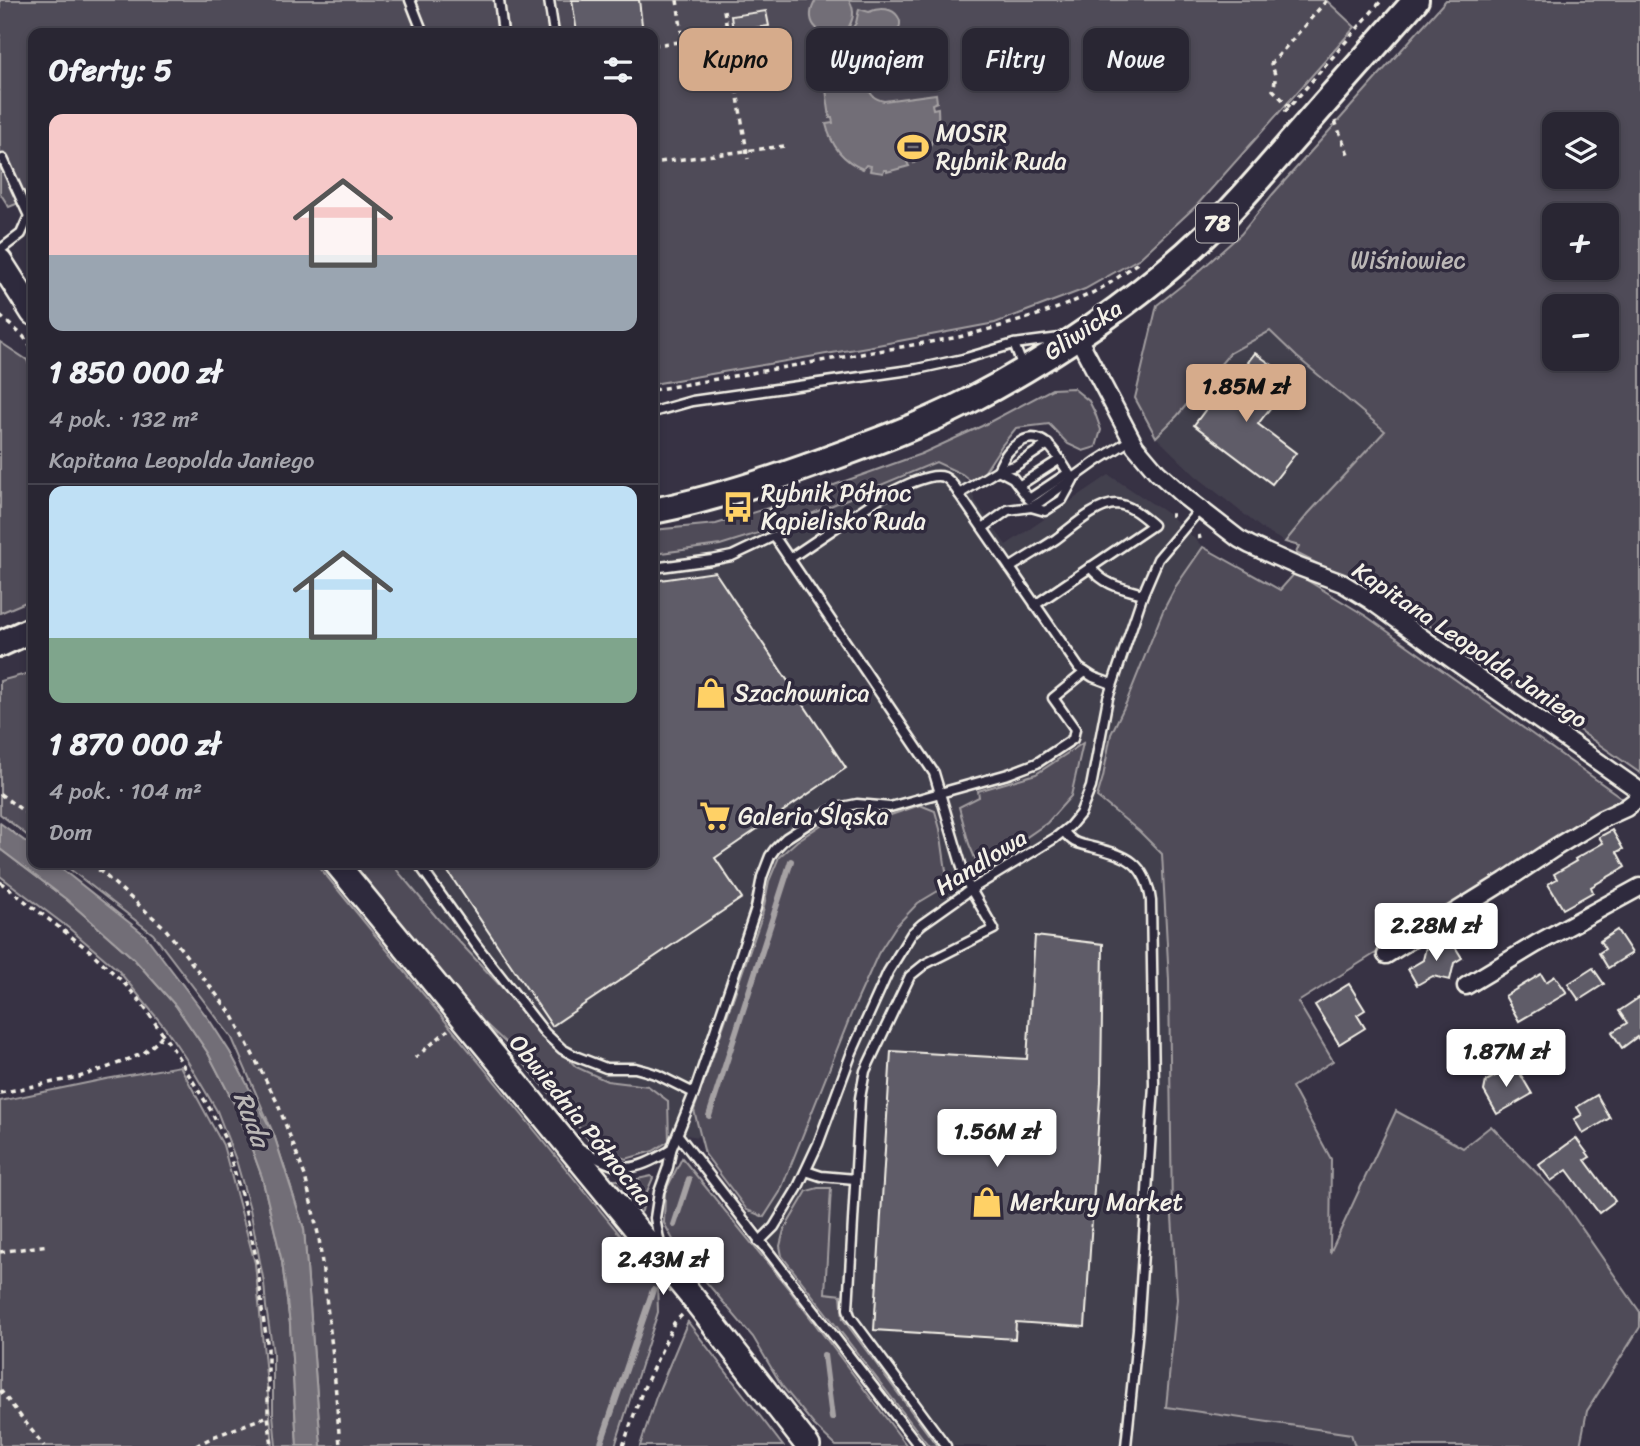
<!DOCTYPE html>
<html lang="pl">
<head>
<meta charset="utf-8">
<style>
	:root { --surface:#292633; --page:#312e3b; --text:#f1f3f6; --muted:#a5a5ac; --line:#45434e; --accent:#d6ab8b }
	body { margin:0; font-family:Sriracha,sans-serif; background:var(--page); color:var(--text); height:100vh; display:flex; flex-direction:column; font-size:26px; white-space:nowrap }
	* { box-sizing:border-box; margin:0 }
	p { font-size:23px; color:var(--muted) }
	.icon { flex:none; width:38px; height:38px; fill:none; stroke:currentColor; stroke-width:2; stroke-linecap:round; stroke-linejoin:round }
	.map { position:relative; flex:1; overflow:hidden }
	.side { position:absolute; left:28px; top:28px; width:630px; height:840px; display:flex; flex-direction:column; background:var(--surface); border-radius:14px; box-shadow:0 4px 10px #0003,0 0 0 2px var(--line) }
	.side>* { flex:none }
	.banner { position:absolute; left:679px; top:28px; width:665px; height:63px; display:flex; gap:14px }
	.fabs { position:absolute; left:1542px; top:112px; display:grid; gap:14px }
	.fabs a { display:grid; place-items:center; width:77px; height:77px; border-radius:14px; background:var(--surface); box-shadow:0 4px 10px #0003,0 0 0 2px var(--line); font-size:35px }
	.price { position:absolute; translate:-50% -60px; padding:0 16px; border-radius:7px; background:#fff; color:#222; font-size:23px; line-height:46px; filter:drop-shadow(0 2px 4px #0008) }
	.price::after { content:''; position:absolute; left:50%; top:42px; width:21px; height:16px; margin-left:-10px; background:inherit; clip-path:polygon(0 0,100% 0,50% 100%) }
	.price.on { background:var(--accent); color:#111 }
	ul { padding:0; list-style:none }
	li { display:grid; align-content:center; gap:14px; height:371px; padding:0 21px }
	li+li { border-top:2px solid var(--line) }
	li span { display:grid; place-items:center; height:217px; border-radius:14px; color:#555 }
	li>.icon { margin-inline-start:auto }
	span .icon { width:126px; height:126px; fill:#fffc; stroke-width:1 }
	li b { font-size:30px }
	h2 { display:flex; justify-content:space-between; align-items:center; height:84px; padding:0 21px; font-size:30px }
	.chip { padding:0 24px; border-radius:14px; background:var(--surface); box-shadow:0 4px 10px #0003,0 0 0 2px var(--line); font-size:24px; line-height:63px }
	.chip.on { background:var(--accent); color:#111 }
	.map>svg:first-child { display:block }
	.built { fill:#433f4e }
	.green { fill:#504b59; stroke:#a29ea0; stroke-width:2; fill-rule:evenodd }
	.water { fill:#726e77; stroke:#a6a2a4; stroke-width:2 }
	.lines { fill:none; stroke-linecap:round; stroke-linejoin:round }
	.stream { stroke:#a6a2a4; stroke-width:6 }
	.building { fill:#5f5c67; stroke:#f4f1e8; stroke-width:2 }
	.lane-casing { stroke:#f4f1e8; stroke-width:13 }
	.street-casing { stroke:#f4f1e8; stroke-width:21 }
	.secondary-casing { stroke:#f4f1e8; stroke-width:28 }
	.primary-casing { stroke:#f4f1e8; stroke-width:30 }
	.path { stroke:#f4f1e8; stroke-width:3.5; stroke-dasharray:5 5; stroke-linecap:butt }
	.lane { stroke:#2f2a3d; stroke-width:8 }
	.street { stroke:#2f2a3d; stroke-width:16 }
	.secondary { stroke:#2f2a3d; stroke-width:23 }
	.primary { stroke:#2f2a3d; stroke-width:24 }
	.labels { text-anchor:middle; stroke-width:7; stroke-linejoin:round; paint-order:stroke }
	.shield { fill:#2f2a3d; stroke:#b9b5b5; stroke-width:2 }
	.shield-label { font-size:23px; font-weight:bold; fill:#f4f1e8 }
	.poi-label { font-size:24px; fill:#f4f1e8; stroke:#2f2a3d; text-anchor:start }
	.park-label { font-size:24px; fill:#bbb7b6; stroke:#2f2a3d }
	.street-label { font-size:24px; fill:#f4f1e8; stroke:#2f2a3d }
	.water-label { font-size:26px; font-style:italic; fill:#bab6b5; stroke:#2f2a3d }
</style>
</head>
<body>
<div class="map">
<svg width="1640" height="1446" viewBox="0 0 1640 1446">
	<rect width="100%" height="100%" fill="#373244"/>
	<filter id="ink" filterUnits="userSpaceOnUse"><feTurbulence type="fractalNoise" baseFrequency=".0143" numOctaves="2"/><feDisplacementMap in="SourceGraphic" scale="14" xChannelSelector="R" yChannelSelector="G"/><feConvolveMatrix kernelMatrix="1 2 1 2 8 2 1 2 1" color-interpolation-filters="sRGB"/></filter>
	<g filter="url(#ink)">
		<!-- built -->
		<g class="built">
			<polygon points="1270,331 1297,357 1385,431 1308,514 1285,542 1265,531 1196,476 1156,437 1177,416 1230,353"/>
			<polygon points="953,455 977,504 1006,545 1109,475 1171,516 1203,547 1176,586 1163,611 1126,703 1111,734 1103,777 1097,797 1139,831 1162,854 1169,980 1172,1216 1177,1299 1166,1407 1351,1434 1355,1446 929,1446 784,1260 705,1154 699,1137 679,1134 614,1143 438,919 391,863 653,863 653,554 720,545 787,524 874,489"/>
		</g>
		<!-- green -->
		<g class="green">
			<polygon points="0,0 1326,0 1355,27 1197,205 1140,258 1085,289 995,323 867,347 653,384 653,33 33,33 33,197 9,207 0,193"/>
			<path d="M1446,0H1640V773L1403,607L1296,553L1299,546L1285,542L1308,514L1385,431L1297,357L1270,331L1230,353L1177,416L1156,437L1135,398L1157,305L1195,275L1241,234L1272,195ZM1554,124H1606V177H1554ZM1554,215H1606V268H1554ZM1554,306H1606V359H1554Z"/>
			<polygon points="0,342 27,360 33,375 33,599 0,613"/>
			<polygon points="1073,388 1089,401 1095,413 1101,430 1096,447 1083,451 1068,444 1049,424 1016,428 1002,445 976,485 962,474 936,462 787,524 720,545 653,554 653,530 716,524 778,505 921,454 982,426 1052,389"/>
			<polygon points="1203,547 1280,590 1295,573 1366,616 1622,798 1298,1002 1333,1061 1292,1087 1331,1159 1330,1253 1396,1111 1463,1148 1491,1126 1560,1197 1640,1312 1640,1327 1587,1411 1580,1446 1355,1446 1351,1434 1166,1407 1177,1299 1172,1216 1169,980 1162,854 1139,831 1097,797 1103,777 1111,734 1126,703 1163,611 1176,586"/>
			<polygon points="33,672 33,840 0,814 0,681"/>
			<polygon points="1083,743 1071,796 1047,823 985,866 977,863 969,844 959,807 979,797 978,791 1036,774"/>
			<polygon points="920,805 935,811 940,829 948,885 918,903 896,926 878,954 852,1012 780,1192 764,1217 747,1210 705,1154 694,1110 762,916 769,881 779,857 797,841 833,817 857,813 885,817"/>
			<polygon points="0,849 66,899 134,959 176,1006 208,1053 238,1111 262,1177 282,1262 290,1324 297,1446 276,1446 273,1414 273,1353 266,1307 264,1283 250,1209 236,1160 217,1111 188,1062 166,1029 118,970 70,929 0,876"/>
			<polygon points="62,863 316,863 657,1280 658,1312 615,1446 321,1446 304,1229 274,1135 232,1038 153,934"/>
			<polygon points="352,863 391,863 438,919 576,1067 607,1081 648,1086 668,1101 669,1141 653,1151 626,1159 604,1152 591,1143 569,1115 507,1044 461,1001 389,912"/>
			<polygon points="180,1066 223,1145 255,1263 273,1446 0,1446 0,1101 106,1079"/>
			<polygon points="682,1158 788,1288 907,1446 836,1446 814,1425 782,1386 753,1337 678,1249 664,1223 665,1192"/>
			<polygon points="651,1176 653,1178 645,1196 642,1211 640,1213 613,1180 633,1180"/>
			<polygon points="818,1188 831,1188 825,1293 841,1295 843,1319 937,1446 929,1446 782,1256 780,1246 784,1230 807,1191"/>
			<polygon points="688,1321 688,1322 783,1446 640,1446 656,1397"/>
		</g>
		<!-- water -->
		<g class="water">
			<path d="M849,0C856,12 853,20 847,30H851L856,23L859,9L869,12C894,0 915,26 886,40L888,56L883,58L886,75C866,78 863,97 884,101L936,94L937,102L932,104L933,109L938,108C940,130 932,149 914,163L912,158L907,162L909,166L887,172V170H884L883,173L870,171L871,166L866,165L863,169C843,161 831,145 826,124L833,123L832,118H830L821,54L824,53L823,44L836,42L839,36C817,36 803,21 816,0Z"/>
			<polygon points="0,823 33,847 33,863 54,863 145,935 210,1021 230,1052 274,1135 304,1229 321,1446 297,1446 290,1324 282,1262 262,1177 238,1111 208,1053 176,1006 134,959 66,899 0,849"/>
		</g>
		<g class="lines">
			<!-- stream -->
			<g class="stream">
				<polyline points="709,1116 791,861"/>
				<polyline points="674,1225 689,1179"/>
				<polyline points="824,1355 832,1418"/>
				<polyline points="600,1446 653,1290"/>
			</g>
		</g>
		<!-- building -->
		<g class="building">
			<polygon points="572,0 639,0 643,33 577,33"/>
			<polygon points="766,11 769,26 733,31 731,16"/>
			<polygon points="1255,353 1272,365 1252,392 1271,407 1258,424 1296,453 1272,484 1194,425 1218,393 1222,396"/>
			<polygon points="715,572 846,768 715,858 742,898 552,1026 442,863 653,863 653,581"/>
			<polygon points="1612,830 1623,849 1617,852 1625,867 1591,887 1593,892 1563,909 1548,884 1557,879 1554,874 1576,861 1575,859 1603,843 1599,837"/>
			<polygon points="1617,930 1632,953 1608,968 1599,953 1605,949 1600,941"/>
			<polygon points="1035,936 1103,944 1101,1082 1085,1327 1016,1322 1015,1339 874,1330 891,1051 1027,1059"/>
			<polygon points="1452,942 1462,958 1454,963 1450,980 1433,976 1417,985 1408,969 1423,960 1427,943 1444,947"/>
			<polygon points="1593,968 1604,984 1579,1000 1568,984"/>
			<polygon points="1541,974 1546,982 1555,976 1567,993 1519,1021 1505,996"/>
			<polygon points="1349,984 1365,1010 1357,1015 1365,1028 1339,1044 1315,1005"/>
			<polygon points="1640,997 1640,1041 1637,1037 1622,1048 1612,1032 1627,1023 1619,1011"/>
			<polygon points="1515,1065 1532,1094 1497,1114 1484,1091 1486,1081"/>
			<polygon points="1597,1095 1610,1118 1583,1134 1574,1119 1582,1115 1577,1107"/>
			<polygon points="1576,1138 1590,1157 1585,1160 1615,1201 1599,1213 1567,1170 1551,1181 1539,1165"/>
		</g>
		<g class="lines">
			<defs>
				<g id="lane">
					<polyline points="410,0 423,33"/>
					<polyline points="499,0 503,33"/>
					<polyline points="549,0 554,33"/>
					<polyline points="0,250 21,234 29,216 3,159"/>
					<polyline points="1014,344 1023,367"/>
					<polyline points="653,412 692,401 917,369 963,359 1014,344 1060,338"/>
					<polyline points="1020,485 1059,460"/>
					<polyline points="959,494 998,470 1015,466 1048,444"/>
					<path d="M1031,507L1045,511L1062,500L1073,480C1061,463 1047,428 1022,441C1007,450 1005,455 998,470L1013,478L1029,499L1068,473"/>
					<polyline points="983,528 1008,510 1031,507 1040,502 1097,461 1132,439"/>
					<path d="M789,559L878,499C892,492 929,471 944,477C951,480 955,488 959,494L1079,668L1093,677L1112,684"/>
					<path d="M1090,567C1105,586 1122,588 1143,594"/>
					<polyline points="653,568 712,560 732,556 774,536 934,773 966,881 994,929 925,964 910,976 865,1071 860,1098 848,1309 850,1316 946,1446"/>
					<path d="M1010,568C1025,558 1041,549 1056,539C1071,528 1097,504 1116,504C1131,505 1142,516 1153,525L1035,605"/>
					<path d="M1064,832C1074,844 1077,843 1092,847C1127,855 1146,863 1151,901L1154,1085L1138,1329L1126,1446"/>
					<polyline points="418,863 477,946 545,1033 562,1049 575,1056 606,1068 635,1068 646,1071 658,1075 694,1093"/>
					<polyline points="678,1135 919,1446"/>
					<path d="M581,1149C622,1173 630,1174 671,1150"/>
					<polyline points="806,1171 821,1176 855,1179"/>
					<polyline points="759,1242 774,1227 797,1189 818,1144 852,1052 888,972 912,933 922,924 970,890 1055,838 1070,826 1080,814 1091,787 1108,698 1143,594 1158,559 1200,509"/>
					<polyline points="661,1250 655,1218 659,1192 668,1167 671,1150 694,1093 733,978 756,908 762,877 770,856 775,849 786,838 820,816 837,808 857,804 890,807 1008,774 1037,763 1073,739 1075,729 1053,698 1085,672"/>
				</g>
				<g id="street">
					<polyline points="1077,336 1135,446 1157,472 1186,498 1239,539 1250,545 1299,567 1342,583 1370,600 1453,660 1640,791"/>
					<polyline points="1386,955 1505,881 1556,847 1602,819 1626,808 1640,797"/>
					<polyline points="1466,986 1536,944 1640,887"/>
				</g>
				<g id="secondary">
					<polyline points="0,261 33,313"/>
					<polyline points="336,863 697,1303 808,1446"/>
				</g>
				<g id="primary">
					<path d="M653,511C710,500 765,482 820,462C870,444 920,426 967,402C1050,359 1141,298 1208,233C1240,202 1268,168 1297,135C1336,90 1376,45 1416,0"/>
					<polyline points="0,644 33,629"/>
				</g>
			</defs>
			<!-- lane casing -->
			<use href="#lane" class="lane-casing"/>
			<!-- street casing -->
			<use href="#street" class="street-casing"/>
			<!-- secondary casing -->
			<use href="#secondary" class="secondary-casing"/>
			<!-- primary casing -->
			<use href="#primary" class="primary-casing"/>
			<!-- path -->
			<g class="path">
				<polyline points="677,0 683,41"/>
				<polyline points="724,10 748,159"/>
				<polyline points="653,45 769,32"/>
				<path d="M1290,107L1273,90C1276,79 1276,74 1271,64L1327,0"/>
				<polyline points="1285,112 1382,0"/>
				<polyline points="1335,121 1348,154"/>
				<polyline points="660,162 784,146"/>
				<polyline points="0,316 23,336 33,349"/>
				<path d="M653,390L959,337C1006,325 1061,311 1103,287C1116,280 1127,270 1139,262"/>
				<polyline points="769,508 775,525"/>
				<polyline points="1170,515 1173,515"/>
				<polyline points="1199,535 1200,539"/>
				<polyline points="0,794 33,818"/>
				<polyline points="91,863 164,927 233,1016 277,1102 305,1176 319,1238 333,1356 340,1446"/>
				<polyline points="0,882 90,951 123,982 140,1001 173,1049 210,1109 225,1139 245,1208 258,1266 262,1310 268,1348 268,1416 272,1446"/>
				<polyline points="415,1058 448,1030"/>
				<polyline points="0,1093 79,1077 109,1067 144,1053 158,1041 163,1033"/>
				<polyline points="0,1252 49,1245"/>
				<polyline points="0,1390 44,1446"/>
				<polyline points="196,1446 213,1437 268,1416"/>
				<polyline points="623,1446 642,1392 674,1323 682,1315"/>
			</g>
			<!-- lane -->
			<use href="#lane" class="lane"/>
			<!-- street -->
			<use href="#street" class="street"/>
			<!-- secondary -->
			<use href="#secondary" class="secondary"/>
			<!-- primary -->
			<use href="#primary" class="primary"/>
		</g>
	</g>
	<!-- icons -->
	<defs>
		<symbol id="stadium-bare" viewBox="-9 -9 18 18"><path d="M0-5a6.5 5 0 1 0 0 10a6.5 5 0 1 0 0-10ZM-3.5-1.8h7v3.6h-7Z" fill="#ffd166" stroke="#2f2a3d" stroke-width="2.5" paint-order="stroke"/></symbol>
		<symbol id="bus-bare" viewBox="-9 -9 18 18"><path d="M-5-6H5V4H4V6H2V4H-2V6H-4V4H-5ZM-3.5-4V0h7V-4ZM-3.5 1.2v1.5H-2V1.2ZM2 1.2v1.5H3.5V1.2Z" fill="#ffd166" stroke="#2f2a3d" stroke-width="2.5" paint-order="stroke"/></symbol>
		<symbol id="shop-bare" viewBox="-9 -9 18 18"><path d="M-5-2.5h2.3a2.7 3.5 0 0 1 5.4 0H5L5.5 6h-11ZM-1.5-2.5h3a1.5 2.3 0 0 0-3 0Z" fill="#ffd166" stroke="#2f2a3d" stroke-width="2.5" paint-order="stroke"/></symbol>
		<symbol id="supermarket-bare" viewBox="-9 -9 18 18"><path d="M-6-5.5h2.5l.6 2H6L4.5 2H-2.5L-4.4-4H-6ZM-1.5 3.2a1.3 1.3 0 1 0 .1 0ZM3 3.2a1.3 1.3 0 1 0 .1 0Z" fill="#ffd166" stroke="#2f2a3d" stroke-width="2.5" paint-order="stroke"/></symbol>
	</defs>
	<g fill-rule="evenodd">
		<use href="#stadium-bare" x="891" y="125" width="44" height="44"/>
		<use href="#bus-bare" x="716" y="485" width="44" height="44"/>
		<use href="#shop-bare" x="689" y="671" width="44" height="44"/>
		<use href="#supermarket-bare" x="693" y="794" width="44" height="44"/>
		<use href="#shop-bare" x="965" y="1180" width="44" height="44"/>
	</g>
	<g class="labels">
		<!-- shield labels -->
		<rect class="shield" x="1196" y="203.5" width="42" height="39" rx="5"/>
		<g class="shield-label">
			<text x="1217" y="231">78</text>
		</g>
		<!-- poi labels -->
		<g class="poi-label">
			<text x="936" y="141">MOSiR<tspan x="936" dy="28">Rybnik Ruda</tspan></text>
			<text x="761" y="501">Rybnik Północ<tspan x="761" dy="28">Kąpielisko Ruda</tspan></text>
			<text x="734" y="701">Szachownica</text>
			<text x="738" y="824">Galeria Śląska</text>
			<text x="1010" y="1210">Merkury Market</text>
		</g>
		<!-- park labels -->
		<g class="park-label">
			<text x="1408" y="268">Wiśniowiec</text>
		</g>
		<!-- street labels -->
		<g class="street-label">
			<text transform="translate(1083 330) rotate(-34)" y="8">Gliwicka</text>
			<text transform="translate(1470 645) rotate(34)" y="8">Kapitana Leopolda Janiego</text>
			<text transform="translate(981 862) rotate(-32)" y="8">Handlowa</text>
			<text transform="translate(581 1120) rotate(51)" y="8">Obwiednia Północna</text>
		</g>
		<!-- water labels -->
		<g class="water-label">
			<text transform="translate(252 1119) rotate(69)" y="9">Ruda</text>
		</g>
	</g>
</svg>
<div class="fabs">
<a><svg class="icon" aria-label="layers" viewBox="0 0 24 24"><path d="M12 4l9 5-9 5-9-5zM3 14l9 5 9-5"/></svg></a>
<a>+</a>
<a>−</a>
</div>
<b class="price on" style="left:1246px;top:424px">1.85M zł</b>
<b class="price" style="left:1436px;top:963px">2.28M zł</b>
<b class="price" style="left:1506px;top:1089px">1.87M zł</b>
<b class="price" style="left:997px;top:1169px">1.56M zł</b>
<b class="price" style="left:663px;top:1297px">2.43M zł</b>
<div class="banner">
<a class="chip on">Kupno</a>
<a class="chip">Wynajem</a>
<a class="chip">Filtry</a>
<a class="chip">Nowe</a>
</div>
<section class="side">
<h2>Oferty: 5<svg class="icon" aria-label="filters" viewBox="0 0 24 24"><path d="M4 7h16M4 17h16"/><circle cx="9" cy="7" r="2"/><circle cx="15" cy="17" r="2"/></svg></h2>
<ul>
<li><span style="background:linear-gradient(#f6c9c9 65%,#9aa5b1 0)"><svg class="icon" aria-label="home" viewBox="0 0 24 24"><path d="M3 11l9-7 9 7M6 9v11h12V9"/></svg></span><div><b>1 850 000 zł</b><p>4 pok. · 132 m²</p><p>Kapitana Leopolda Janiego</p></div></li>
<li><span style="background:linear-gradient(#bfe0f5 70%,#7fa58c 0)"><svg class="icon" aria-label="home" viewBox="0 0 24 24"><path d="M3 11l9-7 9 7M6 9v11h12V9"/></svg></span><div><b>1 870 000 zł</b><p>4 pok. · 104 m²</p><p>Dom</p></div></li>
</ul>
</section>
</div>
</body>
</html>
